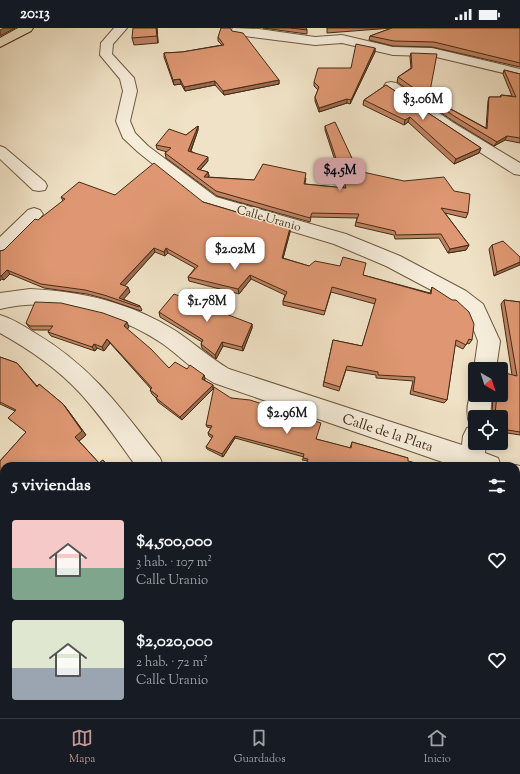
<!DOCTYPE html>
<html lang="es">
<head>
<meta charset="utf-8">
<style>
	:root { --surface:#171b24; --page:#242831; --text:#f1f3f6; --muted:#9ea1a6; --line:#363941; --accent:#c59692 }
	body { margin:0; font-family:"Sorts Mill Goudy",serif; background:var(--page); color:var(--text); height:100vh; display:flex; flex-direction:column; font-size:15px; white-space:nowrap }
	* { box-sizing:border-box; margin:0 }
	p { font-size:13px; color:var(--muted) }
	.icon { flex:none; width:22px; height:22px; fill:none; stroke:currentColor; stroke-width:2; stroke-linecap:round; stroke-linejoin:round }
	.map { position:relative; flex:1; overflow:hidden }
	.panel { position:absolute; left:0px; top:434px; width:520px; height:256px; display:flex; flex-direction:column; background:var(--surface); border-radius:12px 12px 0 0; box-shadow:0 2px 10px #0003 }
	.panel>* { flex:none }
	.needle { width:26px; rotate:141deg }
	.tools { position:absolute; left:468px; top:334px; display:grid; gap:8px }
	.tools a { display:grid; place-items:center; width:40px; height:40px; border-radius:4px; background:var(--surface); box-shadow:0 2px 10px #0003; font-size:20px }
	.price { position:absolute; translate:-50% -34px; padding:0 9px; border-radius:8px; background:#fff; color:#222; font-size:13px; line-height:26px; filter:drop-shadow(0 1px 2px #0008) }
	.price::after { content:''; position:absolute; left:50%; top:24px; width:12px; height:9px; margin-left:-6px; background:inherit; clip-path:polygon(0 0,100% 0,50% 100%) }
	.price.on { background:var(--accent); color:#111 }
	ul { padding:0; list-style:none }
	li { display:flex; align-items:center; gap:12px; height:100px; padding:0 12px }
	li span { display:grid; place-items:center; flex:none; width:112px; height:80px; border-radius:4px; color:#555 }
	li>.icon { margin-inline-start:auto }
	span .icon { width:48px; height:48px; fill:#fffc; stroke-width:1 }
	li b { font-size:17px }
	h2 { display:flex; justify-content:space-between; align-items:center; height:48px; padding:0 12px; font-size:17px }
	.status { display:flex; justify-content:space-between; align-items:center; height:28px; padding:0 20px; background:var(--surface); direction:ltr }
	.status svg { height:11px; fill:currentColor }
	.menu { display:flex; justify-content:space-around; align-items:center; height:56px; border-top:1px solid var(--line); background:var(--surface); font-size:11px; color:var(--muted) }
	.menu a { display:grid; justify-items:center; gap:2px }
	.menu .on { color:var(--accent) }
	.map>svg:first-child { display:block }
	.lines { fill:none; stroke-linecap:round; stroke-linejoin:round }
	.minor-casing { stroke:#6f5a41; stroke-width:2 }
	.major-casing { stroke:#442c15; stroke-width:2 }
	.minor { fill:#f5ecda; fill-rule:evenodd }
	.major { fill:#f0e2c6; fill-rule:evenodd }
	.wall { fill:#bf8262; stroke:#442c15 }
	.shaded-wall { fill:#9b6a50; stroke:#442c15 }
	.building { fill:#de9772; stroke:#442c15 }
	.labels { text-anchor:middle; stroke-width:3; stroke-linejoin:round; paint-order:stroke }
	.far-street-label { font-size:12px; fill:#442c15; stroke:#f5ecda }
	.street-label { font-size:14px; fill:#442c15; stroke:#f5ecda }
</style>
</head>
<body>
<div class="status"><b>20:13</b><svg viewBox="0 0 49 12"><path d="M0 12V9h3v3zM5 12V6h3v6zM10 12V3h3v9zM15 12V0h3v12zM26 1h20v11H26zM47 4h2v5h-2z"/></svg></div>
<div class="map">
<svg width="520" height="690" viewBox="0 0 520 690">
	<rect width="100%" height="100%" fill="#f0e2c6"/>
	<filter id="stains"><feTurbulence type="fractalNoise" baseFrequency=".005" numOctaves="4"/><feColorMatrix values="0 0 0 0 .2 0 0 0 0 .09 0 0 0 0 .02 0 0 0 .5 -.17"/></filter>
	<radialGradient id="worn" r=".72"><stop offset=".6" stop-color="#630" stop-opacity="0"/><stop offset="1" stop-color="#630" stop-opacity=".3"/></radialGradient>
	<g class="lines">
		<defs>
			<g id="minor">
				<polygon points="114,0 127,0 113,16 112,26 134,50 137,63 130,93 135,105 148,118 216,169 346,206 400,228 466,263 483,276 500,313 496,341 475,341 475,343 474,341 478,313 468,287 452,273 386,238 334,216 204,177 138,124 123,110 116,93 123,63 120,51 100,27 101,15"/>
				<polygon points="233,0 259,1 315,9 342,7 393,19 432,20 520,41 520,49 432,28 393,27 342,15 315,17 237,7 233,6 231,3"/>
				<polygon points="391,54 396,55 452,94 520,135 520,147 514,146 442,100 386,61 384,58 386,55"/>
				<polygon points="0,118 5,120 45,154 47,158 45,162 39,163 33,162 0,131"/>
				<polygon points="34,180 40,182 43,186 40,190 6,225 0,227 0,209 28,182"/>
				<path d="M30,261C81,263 132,275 176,303C194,315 210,330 229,341L462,417L463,408L467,400L473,398L470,397C465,385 468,371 473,360L475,359V367H492L490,389H475V415H486L485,425L498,430L501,438H454L214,355C195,344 181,329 163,316C117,285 55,268 0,281V265Z"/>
				<path d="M0,287C13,291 24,298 35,305C91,338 121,380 160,430L163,438H136C118,413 101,388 80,365C58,341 29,321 0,305Z"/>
				<polygon points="516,437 520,438 520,463 516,462 516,438 513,438"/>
				<polygon points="325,686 358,686 360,690 327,690"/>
			</g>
			<polygon id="major" points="18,0 33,0 31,3 0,19 0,10"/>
		</defs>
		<!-- minor casing -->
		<use href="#minor" class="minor-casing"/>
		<!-- major casing -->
		<use href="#major" class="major-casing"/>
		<!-- minor -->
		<use href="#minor" class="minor"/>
		<!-- major -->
		<use href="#major" class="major"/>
	</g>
	<!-- wall -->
	<g class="wall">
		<polygon points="157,0 158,15 134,17 132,10"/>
		<polygon points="263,0 306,0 307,2 307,6"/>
		<polygon points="327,0 520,0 520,39 432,19 393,18 369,12 370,8 392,0 327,5"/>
		<polygon points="231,2 279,52 279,56 224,67 215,57 185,63 181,56 174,57 164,29 164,25 182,24 222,17 218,13 218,9"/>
		<polygon points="375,20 375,24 350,76 347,75 319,84 315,73 315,69 318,62 314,58 314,54 351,40"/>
		<polygon points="411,25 430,63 443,68 442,72 438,74 486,100 488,73 489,69 500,69 501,67 512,68 503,46 504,42 520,46 520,115 505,112 494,118 453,93 397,54 398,49 411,40 410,29"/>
		<polygon points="386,57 481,120 479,125 454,136 408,94 404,97 363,77 364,72"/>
		<polygon points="198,98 198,102 191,123 208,133 200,142 208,144 209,148 208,149 254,152 306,150 305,156 344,160 325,102 325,98 358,143 468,185 466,190 445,185 469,217 466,222 448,225 439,210 395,211 394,207 355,198 357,190 311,189 310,194 217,168 166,130 165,125 167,124 157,121 156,117 186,107"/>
		<polygon points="115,167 203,174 290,200 290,204 283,230 309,238 363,247 430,265 432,259 472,312 469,316 467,315 463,321 455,317 447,372 444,375 410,366 413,353 376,350 376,347 346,342 339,363 323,358 333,312 362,318 375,276 331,264 324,287 283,277 283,273 285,267 251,251 239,266 189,253 188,249 195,240 168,225 165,228 155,224 124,258 130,264 123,271 140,278 142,282 141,283 106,271 87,266 44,260 10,246 4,252 1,251 0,253 0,223 4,222 63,173 61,169"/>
		<polygon points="492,217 520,229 494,248 489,221"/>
		<polygon points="504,272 520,274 520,407 501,404 501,389 490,389 492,387 493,367 501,367 512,347 501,276"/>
		<polygon points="159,284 252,296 252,300 243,323 223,318 216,331 202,320 201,316 202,314 160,289"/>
		<polygon points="26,295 129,299 127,301 169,340 187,341 204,347 205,351 204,352 213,357 213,361 182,392 158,374 156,370 152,366 150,362 151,361 110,315 104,323 97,320 95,323 51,308 48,304 49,302 33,302 29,299"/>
		<polygon points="0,329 17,335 37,358 39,356 63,376 67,381 86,407 79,413 99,435 103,432 108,438 4,438 4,449 0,442 0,433 26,404 8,390 15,383 0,376"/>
		<polygon points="231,370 316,411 350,420 352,414 408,430 308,433 302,432 304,429 235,410 223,429 207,421 206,419 212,410 209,408 208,405 211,400 207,399 206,397"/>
		<polygon points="520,515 520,527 517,525"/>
	</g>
	<!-- shaded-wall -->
	<g class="shaded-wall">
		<polygon points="4,0 15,0 0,8 0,2"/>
		<polygon points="156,0 157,0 158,15 157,8"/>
		<polygon points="375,20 375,24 350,76 351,72"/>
		<polygon points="180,51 181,56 174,57 173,52"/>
		<polygon points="279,52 279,56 224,67 223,63"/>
		<polygon points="215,53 215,57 185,63 184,59"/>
		<polygon points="443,68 442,72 435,75 434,72"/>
		<polygon points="347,71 347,75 319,84 319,80"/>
		<polygon points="410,89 408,94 404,97 405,92"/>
		<polygon points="198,98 198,102 189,127 188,123"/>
		<polygon points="507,108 505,112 494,118 497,114"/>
		<polygon points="481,120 479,125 454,136 456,131"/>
		<polygon points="208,129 208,133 197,145 197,141"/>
		<polygon points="208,144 209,148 205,153 204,149"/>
		<polygon points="290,200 290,204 282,234 282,230"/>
		<polygon points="469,217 466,222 448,225 450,221"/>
		<polygon points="154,220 155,224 122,261 120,256"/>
		<polygon points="166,220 168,225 165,228 164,224"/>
		<polygon points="520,234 520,237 494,248 497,244"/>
		<polygon points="7,242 10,246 4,252 1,248"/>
		<polygon points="250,247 251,251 239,266 238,261"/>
		<polygon points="128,259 130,264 122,273 119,270"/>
		<polygon points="127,294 129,299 126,303 124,298"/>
		<polygon points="252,296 252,300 243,323 242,319"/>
		<polygon points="107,311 110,315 104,323 102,319"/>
		<polygon points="222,314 223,318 216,331 215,327"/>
		<polygon points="94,316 97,320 95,323 92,319"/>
		<polygon points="204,347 205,351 203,355 202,351"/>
		<polygon points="213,357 213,361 182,392 180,389"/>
		<polygon points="63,376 67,381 86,407 79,413 75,409"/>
		<polygon points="235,408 235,410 223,429 222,426"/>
		<polygon points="14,686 16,686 14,688 10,690"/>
		<polygon points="92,686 96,686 97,690 94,690"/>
	</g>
	<!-- building -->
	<g class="building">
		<polygon points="133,0 156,0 157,8 132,10"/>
		<polygon points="221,0 230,0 232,3 243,5 279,52 223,63 215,53 184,59 180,51 173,52 164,25 182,24 224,17 218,9"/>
		<polygon points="291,0 306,0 307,2"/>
		<polygon points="392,0 520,0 520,35 434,14 394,13 370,8"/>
		<polygon points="356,16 375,20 351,72 347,71 319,80 315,69 319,59 314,54 318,40 351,40"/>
		<polygon points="411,25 437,26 430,63 443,68 434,72 487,101 489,69 501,69 501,67 516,69 504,42 520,46 520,110 507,108 497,114 454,88 398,49 412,40"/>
		<polygon points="386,57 481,120 456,131 410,89 405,92 364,72"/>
		<polygon points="335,94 358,143 404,153 444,149 454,163 470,166 468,185 441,180 469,217 450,221 441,206 396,207 395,203 356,194 359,186 312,185 310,190 216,163 165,125 171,120 156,117 169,101 186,107 198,98 188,123 208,129 197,141 208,144 204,149 254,152 263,136 306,145 304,156 346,160 325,98"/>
		<polygon points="154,135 203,174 290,200 282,230 309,238 315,233 340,238 343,229 366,235 363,247 431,266 432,259 452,272 456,272 469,284 474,296 472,312 469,311 466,317 456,312 447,372 413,363 415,349 378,347 378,344 347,338 340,359 324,354 333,312 362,318 376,271 332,259 325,283 283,273 287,264 250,247 238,261 188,249 198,238 166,220 164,224 154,220 120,256 128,259 119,270 140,278 139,279 104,267 85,262 41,256 7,242 1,248 0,248 0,223 4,222 35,191 38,192 65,171 61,169 79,154 115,167"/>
		<polygon points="503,213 520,229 520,234 497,244 492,217"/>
		<polygon points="174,266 252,296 242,319 222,314 215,327 201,316 203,312 159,284"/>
		<polygon points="504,272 520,274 520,404 501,401 501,389 494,389 494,388 491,388 495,386 497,367 501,367 501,344 517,348"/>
		<polygon points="35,274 61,275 103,285 127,294 124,298 151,321 169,340 175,334 187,341 190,337 204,347 202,351 213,357 180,389 156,370 158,368 150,362 152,360 107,311 102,319 94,316 92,319 48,304 53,298 30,298 26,295"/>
		<polygon points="0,329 17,335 37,359 39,356 63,376 82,403 75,409 99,435 103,432 107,438 4,438 4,449 0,442 0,433 26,404 8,390 16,382 0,374"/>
		<polygon points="214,359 231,370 250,372 321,395 316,411 351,420 352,414 408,430 408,433 428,438 306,438 308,431 303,430 304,426 235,408 222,426 206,419 213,408 208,405 212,398 206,397"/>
		<polygon points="516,535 519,537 516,547"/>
		<polygon points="4,634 4,679 0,672 0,638"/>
		<polygon points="516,660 520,663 520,669 517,681 516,681"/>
		<polygon points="8,686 14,686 10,690"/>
		<polygon points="71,686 92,686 94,690 66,690"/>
		<polygon points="222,686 241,686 237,690 224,690"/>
		<polygon points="351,686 385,686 388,690 362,690 361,687"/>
	</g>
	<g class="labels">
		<!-- far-street labels -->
		<g class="far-street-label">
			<text transform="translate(269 190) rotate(16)" y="4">Calle Uranio</text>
		</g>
		<!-- street labels -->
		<g class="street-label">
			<text transform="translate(388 404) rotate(18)" y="5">Calle de la Plata</text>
		</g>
	</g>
	<rect width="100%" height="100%" filter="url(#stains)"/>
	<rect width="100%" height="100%" fill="url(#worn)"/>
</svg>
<div class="tools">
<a><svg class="needle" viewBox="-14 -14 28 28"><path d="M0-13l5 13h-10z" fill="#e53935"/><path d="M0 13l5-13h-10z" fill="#9ea1a6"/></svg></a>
<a><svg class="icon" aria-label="locate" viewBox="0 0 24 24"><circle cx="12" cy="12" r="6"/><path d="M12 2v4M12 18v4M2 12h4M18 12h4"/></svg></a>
</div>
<b class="price" style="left:423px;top:93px">$3.06M</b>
<b class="price on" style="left:340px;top:164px">$4.5M</b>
<b class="price" style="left:235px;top:243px">$2.02M</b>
<b class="price" style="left:207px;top:295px">$1.78M</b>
<b class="price" style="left:287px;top:407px">$2.96M</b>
<section class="panel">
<h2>5 viviendas<svg class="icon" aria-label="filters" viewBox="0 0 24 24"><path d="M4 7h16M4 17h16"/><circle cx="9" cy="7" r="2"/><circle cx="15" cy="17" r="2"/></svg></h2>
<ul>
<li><span style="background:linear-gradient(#f6c9c9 60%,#7fa58c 0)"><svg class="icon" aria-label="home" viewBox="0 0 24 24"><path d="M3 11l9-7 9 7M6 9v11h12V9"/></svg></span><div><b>$4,500,000</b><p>3 hab. · 107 m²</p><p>Calle Uranio</p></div><svg class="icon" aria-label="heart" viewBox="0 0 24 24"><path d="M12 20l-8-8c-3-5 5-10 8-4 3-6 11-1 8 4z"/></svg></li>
<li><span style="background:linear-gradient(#dfe7d0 60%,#9aa5b1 0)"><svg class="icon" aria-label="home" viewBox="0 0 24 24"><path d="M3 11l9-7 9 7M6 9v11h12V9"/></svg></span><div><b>$2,020,000</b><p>2 hab. · 72 m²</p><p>Calle Uranio</p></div><svg class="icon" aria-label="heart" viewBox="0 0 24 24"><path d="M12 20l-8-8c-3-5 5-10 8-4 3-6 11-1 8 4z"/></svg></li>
</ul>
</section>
</div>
<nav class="menu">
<a class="on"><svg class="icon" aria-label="map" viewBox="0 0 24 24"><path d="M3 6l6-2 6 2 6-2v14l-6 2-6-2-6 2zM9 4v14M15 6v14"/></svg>Mapa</a>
<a><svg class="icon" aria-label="saved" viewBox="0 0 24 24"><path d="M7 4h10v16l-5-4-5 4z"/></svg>Guardados</a>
<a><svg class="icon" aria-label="home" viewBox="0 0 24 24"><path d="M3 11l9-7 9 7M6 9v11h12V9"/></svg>Inicio</a>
</nav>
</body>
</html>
